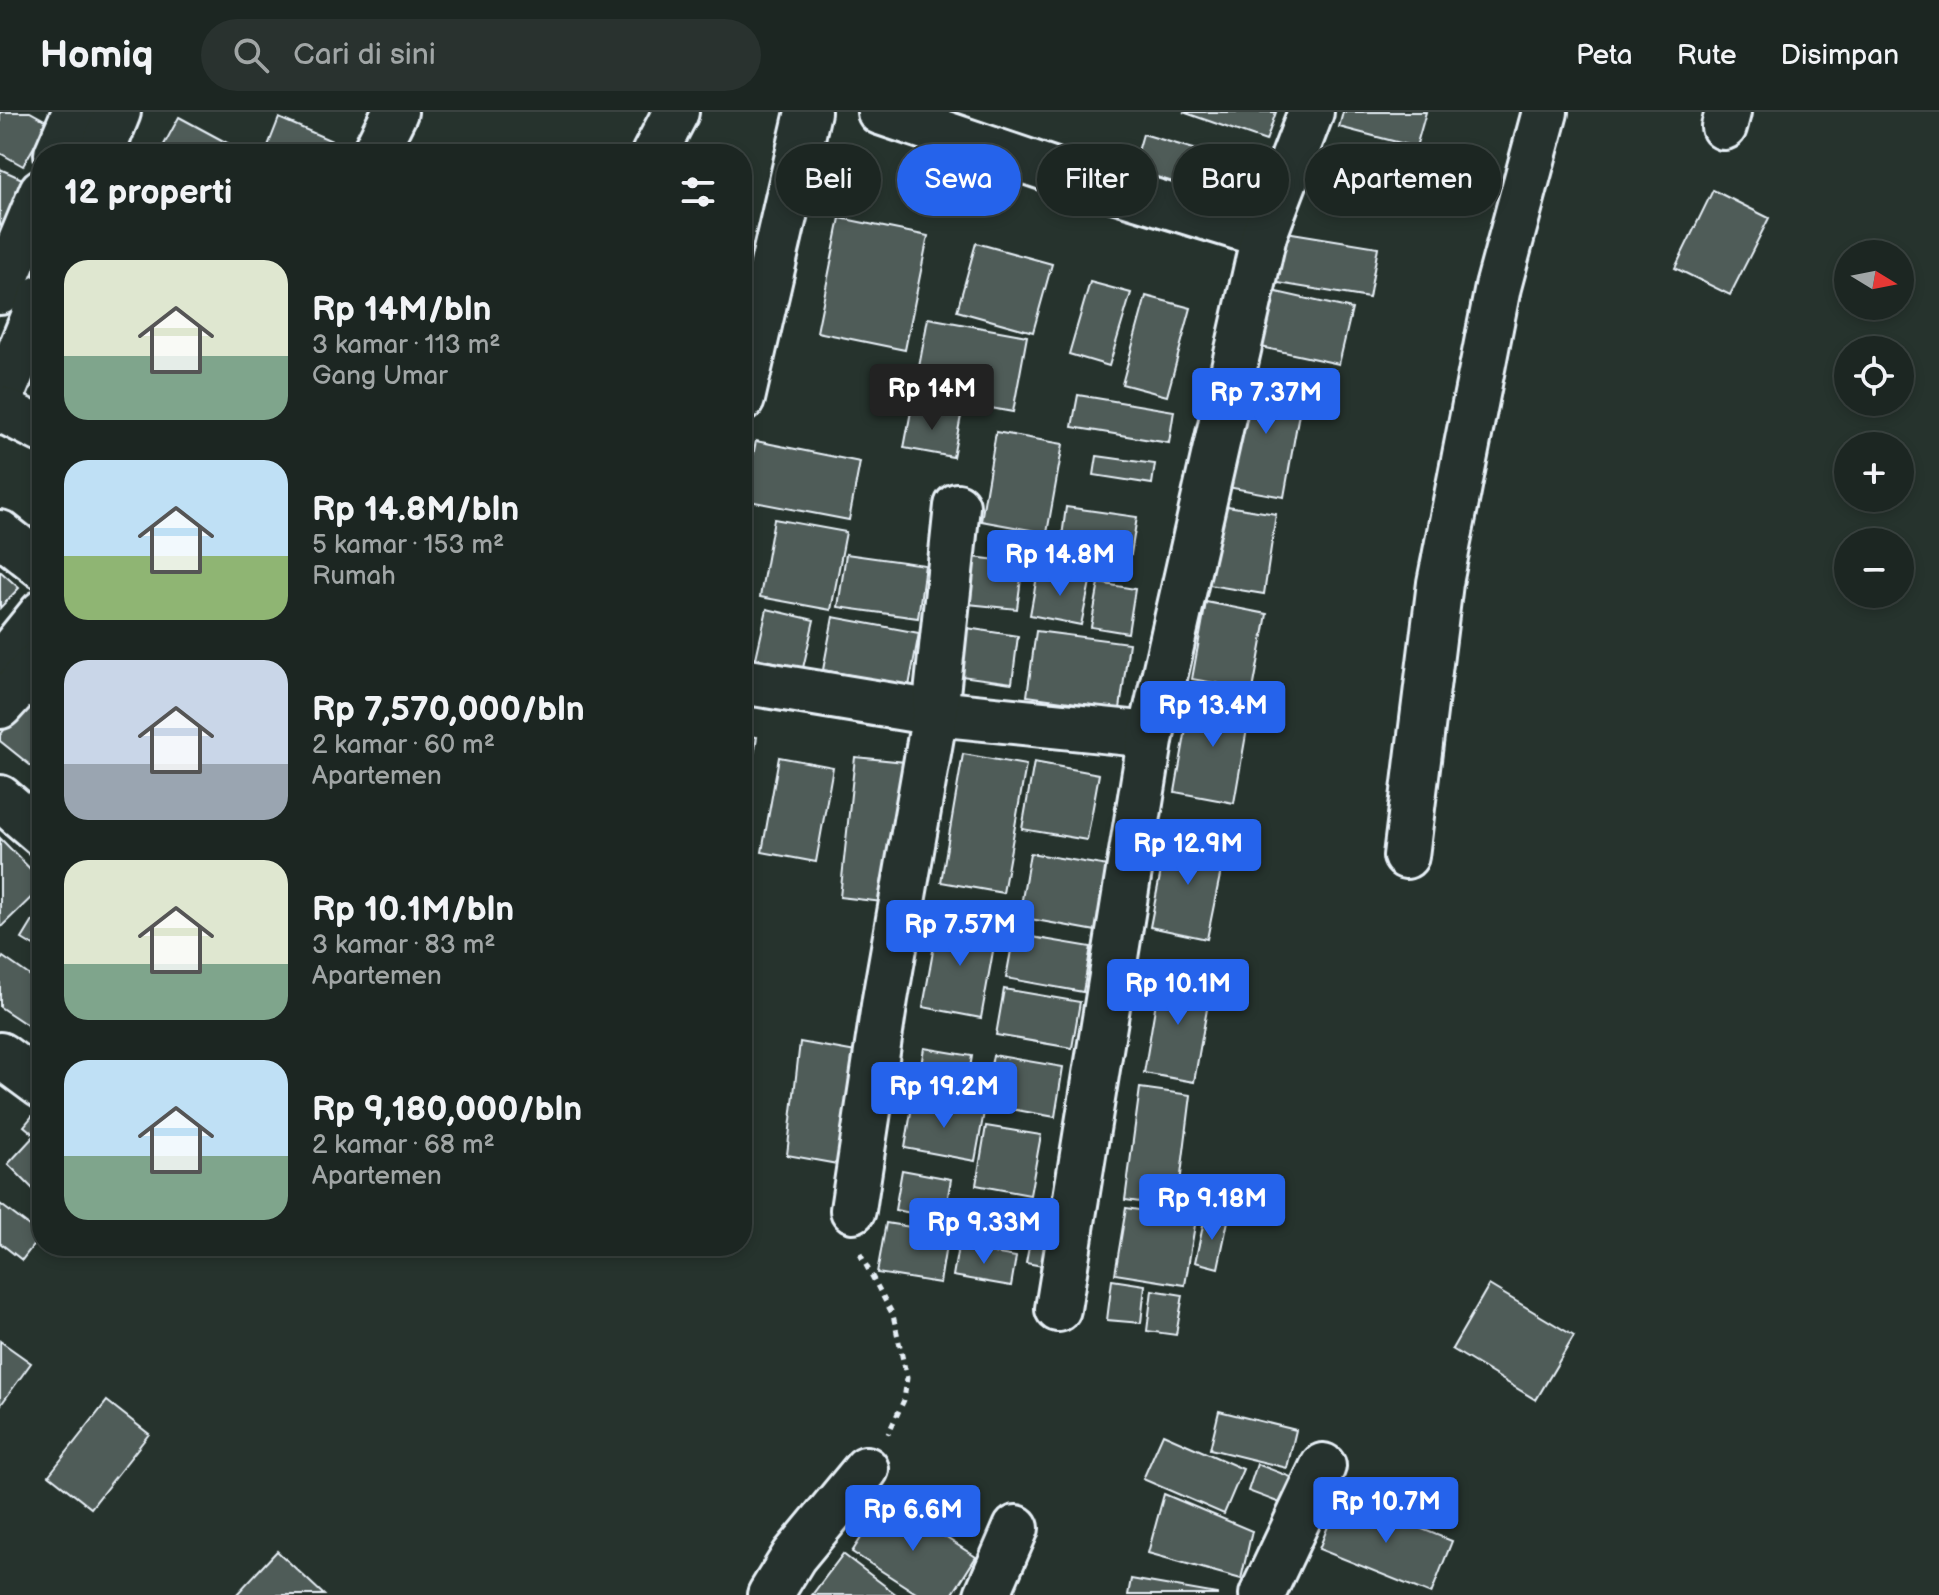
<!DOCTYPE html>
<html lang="id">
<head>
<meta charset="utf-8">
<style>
	:root { --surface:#1c2622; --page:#29322f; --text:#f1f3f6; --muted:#a0a5a5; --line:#3a4340; --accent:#2563eb }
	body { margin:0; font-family:"Balsamiq Sans",sans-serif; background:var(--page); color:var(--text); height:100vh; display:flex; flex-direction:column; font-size:30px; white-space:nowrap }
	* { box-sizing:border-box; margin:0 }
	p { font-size:26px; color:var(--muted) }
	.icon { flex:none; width:44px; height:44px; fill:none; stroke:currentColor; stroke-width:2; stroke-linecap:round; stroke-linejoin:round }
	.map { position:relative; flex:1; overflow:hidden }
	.side { position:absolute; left:32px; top:32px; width:720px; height:1112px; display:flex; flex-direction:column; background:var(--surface); border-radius:32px; box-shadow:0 4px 12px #0003,0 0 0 2px var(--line) }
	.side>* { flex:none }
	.hud { position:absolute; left:776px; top:32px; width:760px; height:72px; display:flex; gap:16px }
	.needle { width:52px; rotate:100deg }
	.controls { position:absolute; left:1834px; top:128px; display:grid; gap:16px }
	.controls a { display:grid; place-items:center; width:80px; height:80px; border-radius:50%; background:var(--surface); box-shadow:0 4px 12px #0003,0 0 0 2px var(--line); font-size:40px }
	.price { position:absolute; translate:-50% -68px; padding:0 18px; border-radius:8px; background:var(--accent); color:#fff; font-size:26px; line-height:52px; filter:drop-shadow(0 2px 4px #0008) }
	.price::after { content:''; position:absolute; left:50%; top:48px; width:24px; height:18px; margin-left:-12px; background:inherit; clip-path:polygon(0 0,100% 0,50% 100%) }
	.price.active { background:#222; color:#fff }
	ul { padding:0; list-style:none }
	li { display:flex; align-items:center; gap:24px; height:200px; padding:0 32px }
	li span { display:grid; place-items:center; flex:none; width:224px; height:160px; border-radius:24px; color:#555 }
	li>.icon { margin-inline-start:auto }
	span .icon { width:96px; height:96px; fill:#fffc; stroke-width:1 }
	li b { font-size:34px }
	h2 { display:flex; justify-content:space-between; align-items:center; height:96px; padding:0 32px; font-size:34px }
	.pill { padding:0 28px; border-radius:36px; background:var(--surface); box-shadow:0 4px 12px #0003,0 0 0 2px var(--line); font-size:28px; line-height:72px }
	.pill.active { background:var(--accent); color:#fff }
	header { display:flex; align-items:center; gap:48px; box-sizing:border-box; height:112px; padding:0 40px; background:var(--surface); border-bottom:2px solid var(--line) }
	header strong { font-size:38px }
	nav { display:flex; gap:44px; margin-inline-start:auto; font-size:28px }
	.search { width:560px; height:72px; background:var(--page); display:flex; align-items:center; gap:20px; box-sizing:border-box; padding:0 28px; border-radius:44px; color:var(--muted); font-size:30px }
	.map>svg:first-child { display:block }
	.building { fill:#505c59; stroke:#e8f1f8; stroke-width:2 }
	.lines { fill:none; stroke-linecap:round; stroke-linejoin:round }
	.minor-casing { stroke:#e8f1f8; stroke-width:50 }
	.path { stroke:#e8f1f8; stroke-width:5; stroke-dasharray:6 6; stroke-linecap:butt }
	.minor { stroke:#26332d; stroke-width:44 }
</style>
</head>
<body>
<header>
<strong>Homiq</strong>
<div class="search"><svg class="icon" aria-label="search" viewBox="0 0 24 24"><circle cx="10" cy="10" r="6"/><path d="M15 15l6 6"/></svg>Cari di sini</div>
<nav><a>Peta</a><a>Rute</a><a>Disimpan</a></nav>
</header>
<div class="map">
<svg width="1939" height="1483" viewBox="0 0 1939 1483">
	<rect width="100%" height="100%" fill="#26332d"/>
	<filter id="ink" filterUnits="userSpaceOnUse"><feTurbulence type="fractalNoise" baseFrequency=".0125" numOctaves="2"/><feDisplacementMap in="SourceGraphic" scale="16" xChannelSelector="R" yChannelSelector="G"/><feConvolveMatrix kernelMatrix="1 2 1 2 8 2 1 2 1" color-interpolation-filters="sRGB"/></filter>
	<g filter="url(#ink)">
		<!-- building -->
		<g class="building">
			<polygon points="0,0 30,0 48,10 23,54 0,41"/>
			<polygon points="1183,0 1276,0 1266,29"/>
			<polygon points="1343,0 1426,0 1416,35 1339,15"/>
			<polygon points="179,5 231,33 226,42 159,42"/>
			<polygon points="279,6 339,32 335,42 287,42 268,34"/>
			<polygon points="1143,22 1248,53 1233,102 1129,71"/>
			<polygon points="420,33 442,42 417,42"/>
			<polygon points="0,57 29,70 9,117 0,113"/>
			<polygon points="1713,78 1769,106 1730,183 1675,156"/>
			<polygon points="840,106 928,124 905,238 817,220"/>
			<polygon points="1286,120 1378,135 1369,186 1278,171"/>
			<polygon points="976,131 1052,152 1033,220 957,199"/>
			<polygon points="1090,170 1131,181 1109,254 1069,242"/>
			<polygon points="1259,176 1352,197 1339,252 1247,232"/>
			<polygon points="1146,184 1191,196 1167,284 1122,272"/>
			<polygon points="928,206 1027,224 1013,300 914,282"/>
			<polygon points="1247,263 1304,273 1284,385 1227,375"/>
			<polygon points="1078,283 1174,299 1169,331 1072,315"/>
			<polygon points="912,294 961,304 953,345 904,336"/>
			<polygon points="996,320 1063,332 1047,421 981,409"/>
			<polygon points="756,329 860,350 849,408 744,388"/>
			<polygon points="1097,344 1155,352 1152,372 1094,363"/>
			<polygon points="1221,393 1276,402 1264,482 1209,473"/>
			<polygon points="1066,395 1137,405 1131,442 1061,432"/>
			<polygon points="774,407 846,420 831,498 760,485"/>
			<polygon points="846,442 925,453 918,506 838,495"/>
			<polygon points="964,444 1023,451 1017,497 958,491"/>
			<polygon points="0,459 19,476 0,496"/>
			<polygon points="1038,459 1090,470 1081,513 1030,503"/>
			<polygon points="1099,471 1135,477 1128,521 1091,515"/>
			<polygon points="1206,490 1267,502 1253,578 1192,567"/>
			<polygon points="742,496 753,498 745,542 742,541"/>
			<polygon points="767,497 814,508 803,556 756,546"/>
			<polygon points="833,505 919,521 909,574 823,558"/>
			<polygon points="967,516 1018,524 1012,571 961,564"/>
			<polygon points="1036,519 1129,531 1120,597 1027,584"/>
			<polygon points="1192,583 1251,594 1234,691 1175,680"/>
			<polygon points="26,591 42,605 42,648 35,657 0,629 0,623"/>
			<polygon points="742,623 757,625 742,709"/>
			<polygon points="963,642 1026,653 1003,781 941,770"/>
			<polygon points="779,645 833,655 816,750 762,740"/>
			<polygon points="855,645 905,650 891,791 840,785"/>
			<polygon points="1034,650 1099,662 1087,728 1022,717"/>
			<polygon points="1168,723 1226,734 1207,827 1150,815"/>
			<polygon points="0,726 42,769 42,775 0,816"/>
			<polygon points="1030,741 1108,754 1096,819 1019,805"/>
			<polygon points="42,794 42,839 22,827"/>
			<polygon points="939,806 997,817 981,906 923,895"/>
			<polygon points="1014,822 1091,835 1083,880 1006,866"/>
			<polygon points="3,845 42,872 42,923 0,895 0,850"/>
			<polygon points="1161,860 1212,869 1194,970 1144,961"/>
			<polygon points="1004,877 1080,890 1072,936 996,923"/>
			<polygon points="800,930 873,943 854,1055 787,1043"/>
			<polygon points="924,936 972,944 965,985 917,977"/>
			<polygon points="993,943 1063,955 1055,1005 984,992"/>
			<polygon points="1140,976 1191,983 1177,1095 1125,1088"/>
			<polygon points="913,988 984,1000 975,1049 905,1036"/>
			<polygon points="42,992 42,1029 24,1014"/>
			<polygon points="986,1014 1041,1023 1030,1083 976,1073"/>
			<polygon points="34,1024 42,1032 42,1067 33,1077 8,1052"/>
			<polygon points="902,1058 951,1067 944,1107 895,1098"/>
			<polygon points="957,1089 1027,1102 1022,1131 952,1118"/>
			<polygon points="0,1092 41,1123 22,1148 0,1131"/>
			<polygon points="1126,1096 1196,1107 1185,1173 1115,1162"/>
			<polygon points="1035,1102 1056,1105 1048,1155 1026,1151"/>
			<polygon points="1205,1105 1228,1109 1218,1156 1195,1150"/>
			<polygon points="886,1111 948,1121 940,1171 877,1161"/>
			<polygon points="958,1135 1016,1145 1011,1174 953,1164"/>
			<polygon points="1112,1168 1145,1173 1141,1211 1107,1208"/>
			<polygon points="1489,1173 1574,1224 1536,1288 1452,1237"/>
			<polygon points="1152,1178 1183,1183 1176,1223 1147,1219"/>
			<polygon points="0,1229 31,1251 0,1294"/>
			<polygon points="107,1289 149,1322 91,1396 49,1363"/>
			<polygon points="1219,1299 1296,1318 1287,1356 1210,1337"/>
			<polygon points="1163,1322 1243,1357 1224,1402 1143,1367"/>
			<polygon points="1257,1352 1309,1372 1299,1398 1248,1379"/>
			<polygon points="1164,1382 1252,1419 1241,1467 1148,1441"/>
			<polygon points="1340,1384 1452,1429 1431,1482 1319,1437"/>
			<polygon points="886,1387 976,1445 952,1483 919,1483 852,1440"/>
			<polygon points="277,1439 324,1483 236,1483"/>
			<polygon points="843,1442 897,1483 812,1483"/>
			<polygon points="1131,1467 1217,1482 1217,1483 1128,1483"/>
		</g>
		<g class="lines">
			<defs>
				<g id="minor">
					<polyline points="880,0 1055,59 1264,123"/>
					<polyline points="1724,15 1728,0"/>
					<polyline points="57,42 75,0"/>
					<polyline points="101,42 118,0"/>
					<polyline points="374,42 395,0"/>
					<polyline points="654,42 676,0"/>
					<polyline points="0,180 42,79"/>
					<polyline points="742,287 808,0"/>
					<polyline points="0,288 42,185"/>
					<polyline points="0,297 42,318"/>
					<polyline points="0,421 42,454"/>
					<polyline points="0,553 42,501"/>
					<polyline points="742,569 935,601 1151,623"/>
					<polyline points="0,594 42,548"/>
					<polyline points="0,686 42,722"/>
					<polyline points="1406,744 1440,471 1498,175 1545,0"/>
					<polyline points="0,943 42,974"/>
					<polyline points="853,1098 885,887 935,601 957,394"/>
					<polyline points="1058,1197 1151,623 1264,123 1311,0"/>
					<polyline points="770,1483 794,1444 866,1357"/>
					<polyline points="987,1483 1016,1416"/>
					<polyline points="1262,1483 1323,1354"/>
				</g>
			</defs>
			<!-- minor casing -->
			<use href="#minor" class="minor-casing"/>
			<!-- path -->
			<polyline class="path" points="860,1142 893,1203 907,1266 904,1288 888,1322"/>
			<!-- minor -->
			<use href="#minor" class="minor"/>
		</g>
	</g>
</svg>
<div class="controls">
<a><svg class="needle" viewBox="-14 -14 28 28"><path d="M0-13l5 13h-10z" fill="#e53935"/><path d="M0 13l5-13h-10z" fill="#a0a5a5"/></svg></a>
<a><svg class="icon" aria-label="locate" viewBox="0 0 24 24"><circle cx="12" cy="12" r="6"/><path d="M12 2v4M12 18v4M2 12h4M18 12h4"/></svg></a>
<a>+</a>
<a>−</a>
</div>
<b class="price active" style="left:932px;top:320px">Rp 14M</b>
<b class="price" style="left:1266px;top:324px">Rp 7.37M</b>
<b class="price" style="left:1060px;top:486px">Rp 14.8M</b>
<b class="price" style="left:1213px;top:637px">Rp 13.4M</b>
<b class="price" style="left:1188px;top:775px">Rp 12.9M</b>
<b class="price" style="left:960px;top:856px">Rp 7.57M</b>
<b class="price" style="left:1178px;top:915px">Rp 10.1M</b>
<b class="price" style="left:944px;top:1018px">Rp 19.2M</b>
<b class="price" style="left:1212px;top:1130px">Rp 9.18M</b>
<b class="price" style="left:984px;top:1154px">Rp 9.33M</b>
<b class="price" style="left:1386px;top:1433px">Rp 10.7M</b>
<b class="price" style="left:913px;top:1441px">Rp 6.6M</b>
<div class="hud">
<a class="pill">Beli</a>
<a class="pill active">Sewa</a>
<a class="pill">Filter</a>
<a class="pill">Baru</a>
<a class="pill">Apartemen</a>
</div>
<section class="side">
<h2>12 properti<svg class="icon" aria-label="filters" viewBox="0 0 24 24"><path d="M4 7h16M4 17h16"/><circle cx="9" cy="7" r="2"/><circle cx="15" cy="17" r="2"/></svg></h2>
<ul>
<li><span style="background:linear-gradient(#dfe7d0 60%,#7fa58c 0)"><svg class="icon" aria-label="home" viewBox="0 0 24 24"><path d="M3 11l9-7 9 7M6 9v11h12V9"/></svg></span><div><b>Rp 14M/bln</b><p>3 kamar · 113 m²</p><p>Gang Umar</p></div></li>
<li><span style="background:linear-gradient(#bfe0f5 60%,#8fb573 0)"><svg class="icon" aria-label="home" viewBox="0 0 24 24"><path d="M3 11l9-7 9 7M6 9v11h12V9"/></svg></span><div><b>Rp 14.8M/bln</b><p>5 kamar · 153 m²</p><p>Rumah</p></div></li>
<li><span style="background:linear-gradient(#c9d6e8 65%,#9aa5b1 0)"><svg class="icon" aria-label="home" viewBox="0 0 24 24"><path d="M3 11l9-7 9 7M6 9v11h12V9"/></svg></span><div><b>Rp 7,570,000/bln</b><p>2 kamar · 60 m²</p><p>Apartemen</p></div></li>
<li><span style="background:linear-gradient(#dfe7d0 65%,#7fa58c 0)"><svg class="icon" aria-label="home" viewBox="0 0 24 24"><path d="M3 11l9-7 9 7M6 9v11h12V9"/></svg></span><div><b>Rp 10.1M/bln</b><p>3 kamar · 83 m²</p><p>Apartemen</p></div></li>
<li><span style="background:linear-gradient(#bfe0f5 60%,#7fa58c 0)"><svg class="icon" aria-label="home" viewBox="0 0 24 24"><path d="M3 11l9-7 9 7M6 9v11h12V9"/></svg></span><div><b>Rp 9,180,000/bln</b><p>2 kamar · 68 m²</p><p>Apartemen</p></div></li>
</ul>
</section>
</div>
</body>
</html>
